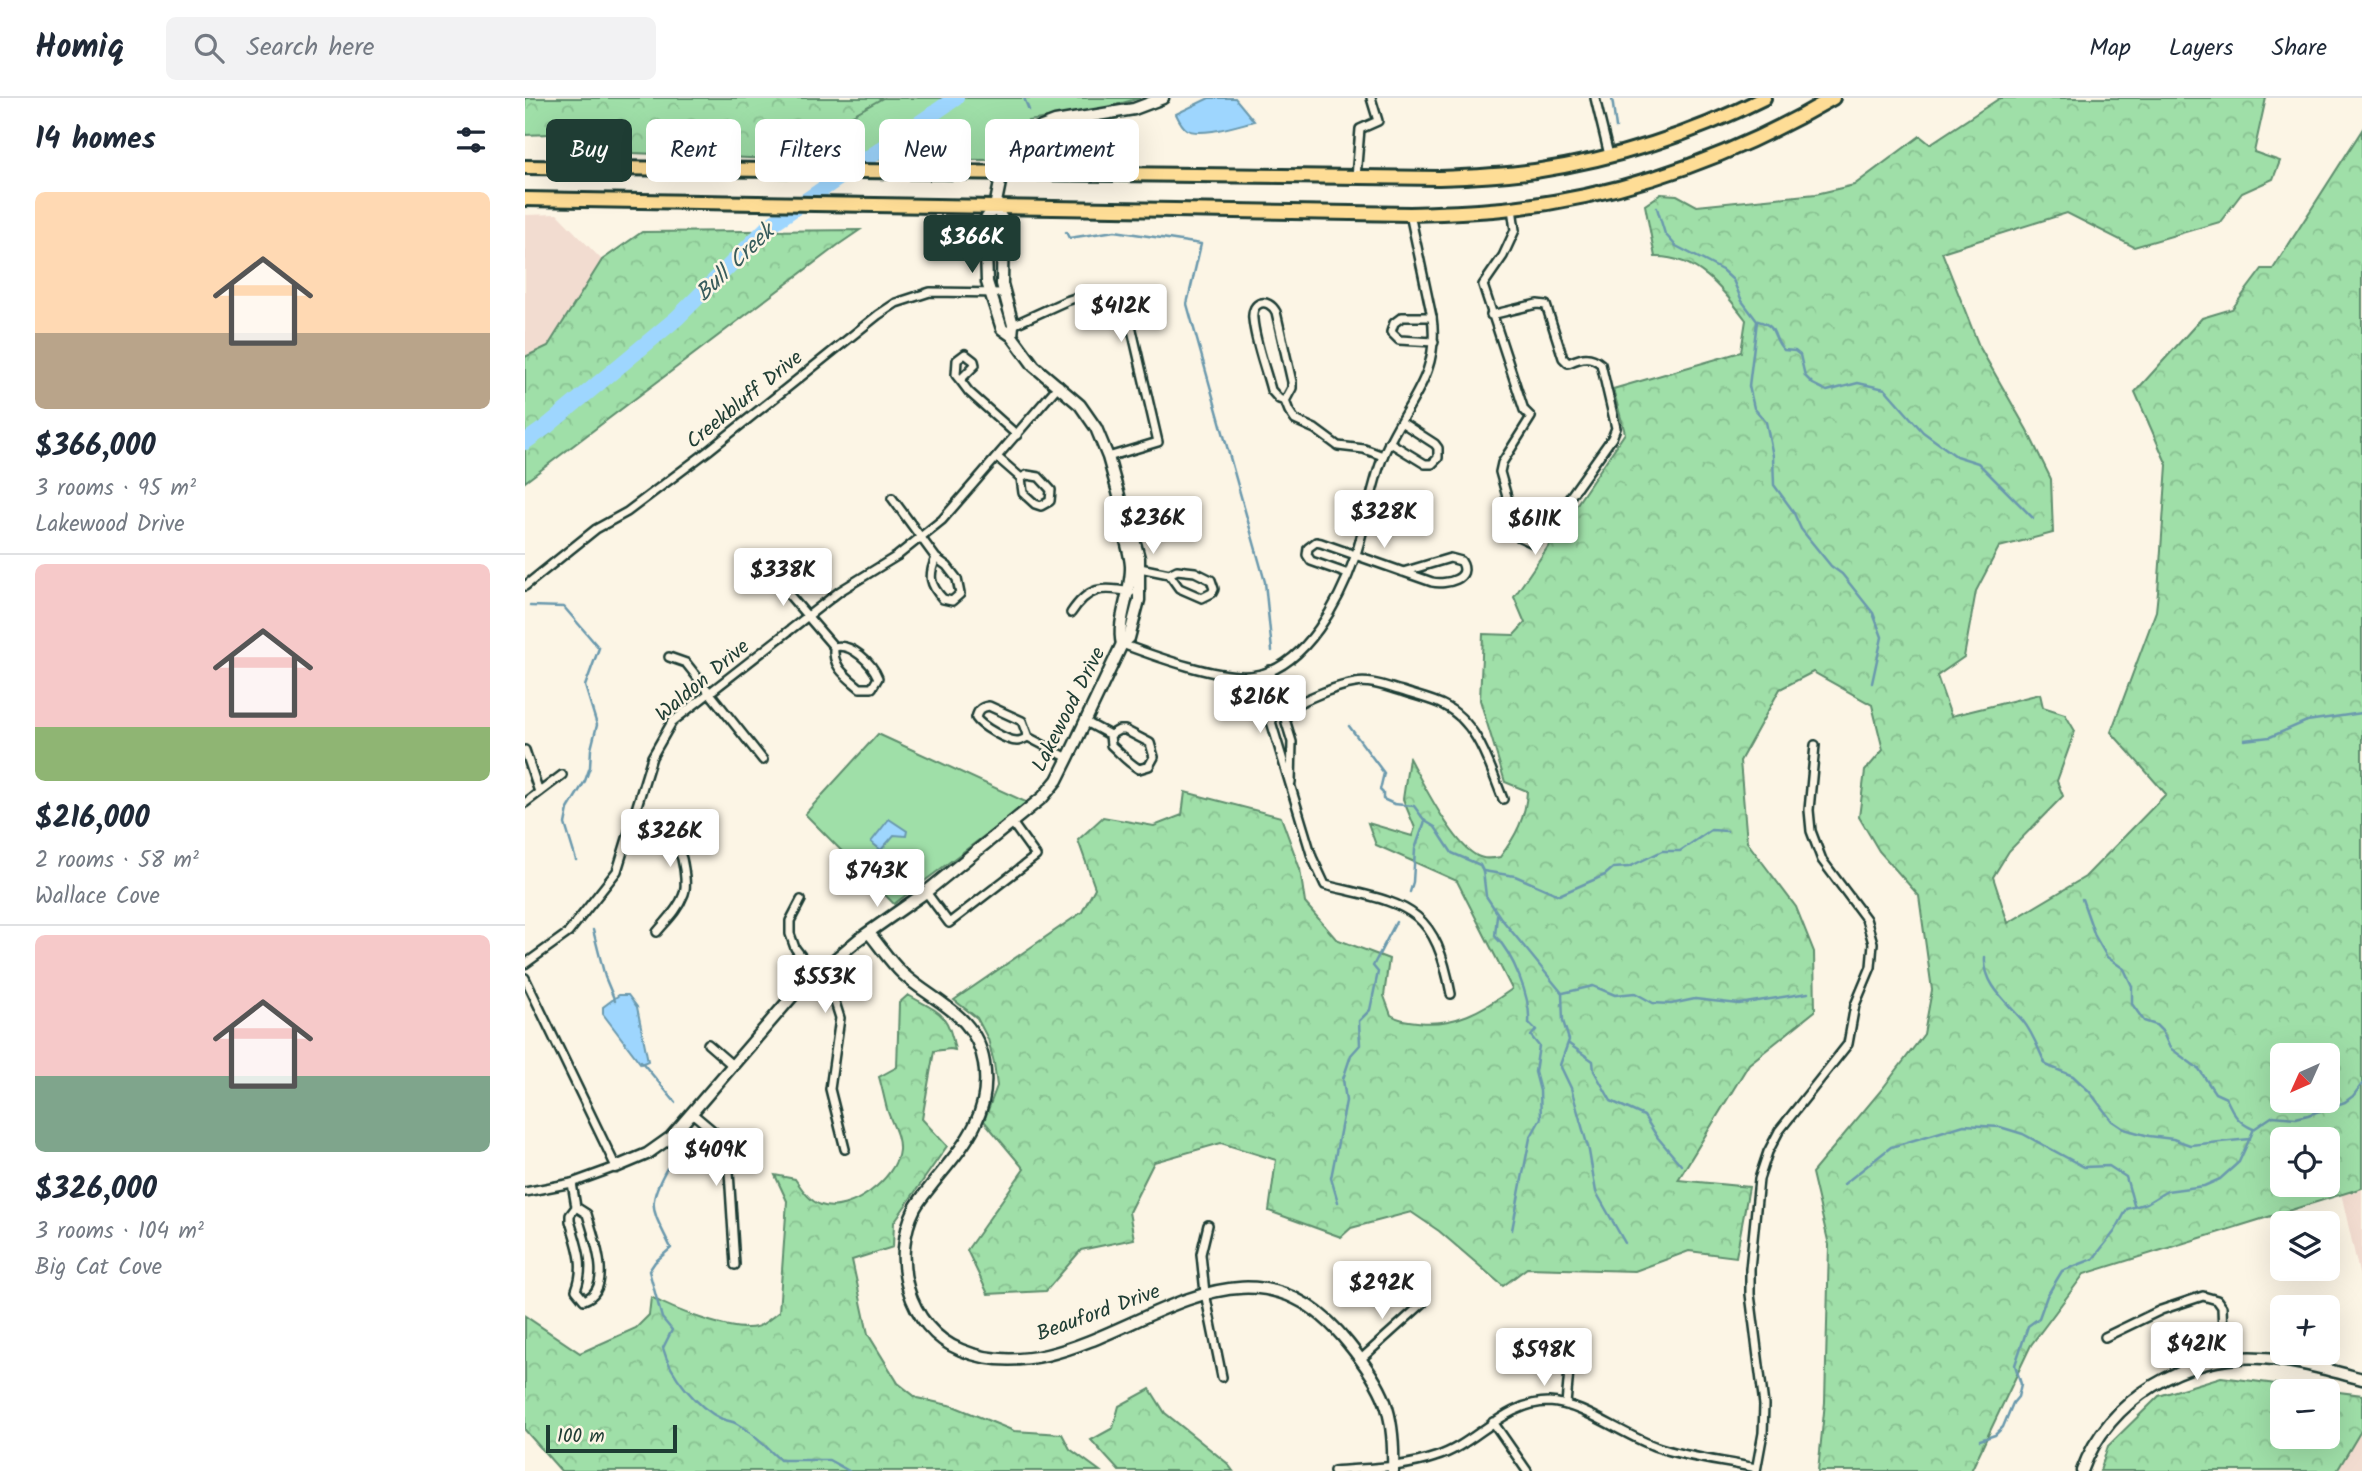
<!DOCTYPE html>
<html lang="en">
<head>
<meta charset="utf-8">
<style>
	:root { --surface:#fff; --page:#f2f2f3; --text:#1f2937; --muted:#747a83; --line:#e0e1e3; --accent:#1f3d34 }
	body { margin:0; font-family:Kalam,sans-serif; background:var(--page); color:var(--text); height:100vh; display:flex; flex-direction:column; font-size:26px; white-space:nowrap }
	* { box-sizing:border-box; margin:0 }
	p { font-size:23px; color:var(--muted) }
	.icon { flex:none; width:38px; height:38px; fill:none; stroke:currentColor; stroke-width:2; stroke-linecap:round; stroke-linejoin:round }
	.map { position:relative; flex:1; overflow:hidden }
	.panel { display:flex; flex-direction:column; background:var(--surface); width:525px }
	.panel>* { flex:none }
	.banner { position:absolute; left:21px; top:21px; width:665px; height:63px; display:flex; gap:14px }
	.needle { width:46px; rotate:225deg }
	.buttons { position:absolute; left:1745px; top:945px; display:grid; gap:14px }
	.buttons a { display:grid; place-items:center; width:70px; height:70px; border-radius:10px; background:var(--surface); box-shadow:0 7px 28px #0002; font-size:35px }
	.scale { position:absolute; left:21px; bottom:18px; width:131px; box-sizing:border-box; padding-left:7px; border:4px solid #1f3d34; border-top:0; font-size:19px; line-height:24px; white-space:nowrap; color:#1f3d34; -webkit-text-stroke:5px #fcf5e5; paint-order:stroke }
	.price { position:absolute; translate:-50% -60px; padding:0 16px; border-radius:7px; background:#fff; color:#222; font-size:23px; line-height:46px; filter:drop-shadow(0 2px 4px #0008) }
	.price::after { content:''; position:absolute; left:50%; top:42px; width:21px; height:16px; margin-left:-10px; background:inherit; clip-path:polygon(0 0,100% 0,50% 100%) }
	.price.current { background:var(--accent); color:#fff }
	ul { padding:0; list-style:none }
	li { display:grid; align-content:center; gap:14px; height:371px; padding:0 35px }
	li+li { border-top:2px solid var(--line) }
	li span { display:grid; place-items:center; height:217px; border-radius:10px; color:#555 }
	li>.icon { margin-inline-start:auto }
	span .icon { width:126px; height:126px; fill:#fffc; stroke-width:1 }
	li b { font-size:30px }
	h2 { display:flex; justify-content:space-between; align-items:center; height:84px; padding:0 35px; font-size:30px }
	.pill { padding:0 24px; border-radius:10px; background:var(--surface); box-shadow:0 7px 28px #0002; font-size:24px; line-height:63px }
	.pill.current { background:var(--accent); color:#fff }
	header { display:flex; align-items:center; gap:42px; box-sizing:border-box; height:98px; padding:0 35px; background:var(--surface); border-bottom:2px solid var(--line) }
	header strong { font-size:33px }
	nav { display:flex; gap:38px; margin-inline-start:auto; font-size:24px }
	.search { width:490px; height:63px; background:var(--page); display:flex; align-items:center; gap:18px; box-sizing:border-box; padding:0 24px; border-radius:10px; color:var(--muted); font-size:26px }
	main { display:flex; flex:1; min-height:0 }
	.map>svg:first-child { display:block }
	.built { fill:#f2dcd0 }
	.forest { fill:url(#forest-crowns); stroke:#5f8e6e; stroke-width:2; fill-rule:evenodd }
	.park { fill:#9fdfa8; stroke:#5f8e6e; stroke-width:2 }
	.water { fill:#9ed6fe; stroke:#6b99ad; stroke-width:2 }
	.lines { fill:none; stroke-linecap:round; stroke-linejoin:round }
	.stream { stroke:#6b99ad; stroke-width:2.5 }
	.river { stroke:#9ed6fe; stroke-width:16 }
	.street-casing { stroke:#1f3d34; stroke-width:12 }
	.secondary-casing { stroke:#1f3d34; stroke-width:15 }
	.highway-casing { stroke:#1f3d34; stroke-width:18 }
	.street { stroke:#fcf5e5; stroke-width:7 }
	.secondary { stroke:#fcf5e5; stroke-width:10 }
	.highway { stroke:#fedd96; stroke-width:12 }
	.labels { text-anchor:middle; stroke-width:5; stroke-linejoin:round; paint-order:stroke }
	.street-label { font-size:21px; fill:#1f3d34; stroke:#fcf5e5 }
	.water-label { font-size:23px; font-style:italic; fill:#385c5c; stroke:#fcf5e5 }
</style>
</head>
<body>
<header>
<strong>Homiq</strong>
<div class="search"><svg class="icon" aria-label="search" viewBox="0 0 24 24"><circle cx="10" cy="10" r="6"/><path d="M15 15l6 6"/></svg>Search here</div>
<nav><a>Map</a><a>Layers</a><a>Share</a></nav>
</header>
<main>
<section class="panel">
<h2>14 homes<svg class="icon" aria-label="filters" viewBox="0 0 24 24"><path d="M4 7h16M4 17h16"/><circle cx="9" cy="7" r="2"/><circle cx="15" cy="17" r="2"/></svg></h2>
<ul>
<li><span style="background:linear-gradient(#ffd9b3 65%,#b9a48a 0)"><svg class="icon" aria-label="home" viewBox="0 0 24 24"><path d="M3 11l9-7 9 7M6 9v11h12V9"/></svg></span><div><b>$366,000</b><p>3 rooms · 95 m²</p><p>Lakewood Drive</p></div></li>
<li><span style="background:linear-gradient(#f6c9c9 75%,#8fb573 0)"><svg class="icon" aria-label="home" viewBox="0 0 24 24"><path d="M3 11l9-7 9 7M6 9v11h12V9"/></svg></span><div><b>$216,000</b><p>2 rooms · 58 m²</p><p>Wallace Cove</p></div></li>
<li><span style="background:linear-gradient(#f6c9c9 65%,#7fa58c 0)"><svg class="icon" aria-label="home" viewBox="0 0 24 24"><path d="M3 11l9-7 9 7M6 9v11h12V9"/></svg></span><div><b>$326,000</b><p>3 rooms · 104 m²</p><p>Big Cat Cove</p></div></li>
</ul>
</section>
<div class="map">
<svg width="1837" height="1373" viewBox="0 0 1837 1373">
	<defs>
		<pattern id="forest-crowns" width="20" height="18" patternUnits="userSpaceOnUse" patternTransform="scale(1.75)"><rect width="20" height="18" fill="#9fdfa8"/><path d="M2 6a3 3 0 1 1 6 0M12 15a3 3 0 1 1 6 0" fill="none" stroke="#88c091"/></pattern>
	</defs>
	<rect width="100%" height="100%" fill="#fcf5e5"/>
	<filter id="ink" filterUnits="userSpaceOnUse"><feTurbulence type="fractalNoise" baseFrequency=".0143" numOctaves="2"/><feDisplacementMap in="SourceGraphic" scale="14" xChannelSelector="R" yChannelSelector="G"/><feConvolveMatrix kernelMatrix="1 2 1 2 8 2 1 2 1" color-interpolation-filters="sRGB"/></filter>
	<g filter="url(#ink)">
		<!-- built -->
		<g class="built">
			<polygon points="32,116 77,162 23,248 0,259 0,117"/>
			<polygon points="1837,1090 1837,1188 1816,1095"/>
			<polygon points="1837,1331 1837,1373 1812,1373"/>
		</g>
		<!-- forest -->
		<g class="forest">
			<polygon points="0,0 394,0 378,16 314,62 294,61 286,41 249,61 108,55 105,33 0,37"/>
			<path d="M1475,0H1741L1729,54L1755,63L1748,81L1717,95L1695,124L1609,149L1542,115L1417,154L1454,248L1502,332L1526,381L1528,435L1474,449L1451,493L1439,559L1412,578L1426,618L1515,596L1518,609L1540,616L1550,633L1532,683L1538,698L1484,753L1468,779L1483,825L1560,779L1641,696L1586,634L1631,513L1633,494L1642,367L1610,294L1677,220L1707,211L1737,171H1748L1837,32V1090L1559,1176L1506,1247L1446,1373H1293L1300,1304L1304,1147L1287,1075L1358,990L1399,936L1407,892L1394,798L1354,753L1334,719L1340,673L1358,652L1347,607L1288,574L1255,591L1215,663L1222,744L1271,809L1289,854L1290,913L1224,966L1153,1082L1224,1089L1211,1159L1164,1153L1110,1173L1002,1170L978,1188L914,1133L886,1114L826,1130L816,1139L744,1113L751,1062L696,1045L629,1064L604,1114L609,1141L556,1152L521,1193L463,1196L442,1152L499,1071L459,1023L472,988L469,965L463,941L452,920L429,902L557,814L570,790L553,742L578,719L629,728L657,717L660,694L756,719L775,771L780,805L811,841L864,861L859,898L866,917C874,922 882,923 892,924C929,929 958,912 987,891L932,783L851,747L843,725L887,738L890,730L878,701L884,660C897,684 927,743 949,756C957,762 966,761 975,759C991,738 1001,719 1002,693L980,684L955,602L958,536L989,537L1000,525L989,499L1100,335L1088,291L1216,254L1221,222C1197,190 1172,158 1130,159L1120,107L1136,96L1152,97L1172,108L1291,96L1329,87L1395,38L1405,46ZM1802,957V1003H1757V957ZM1802,1041V1087H1757V1041Z"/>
			<polygon points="335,132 313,147 0,384 0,259 23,248 77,162 117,134"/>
			<path d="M383,897C415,915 423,914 430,952L425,951L409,953L397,1021L422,1048L369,1124L368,1149L327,1162L343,1236L373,1285L392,1300L428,1308L489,1333L537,1336L545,1351L575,1373H36L0,1332V1218L55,1255L111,1230L124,1217L126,1199C147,1211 207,1235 231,1229C238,1228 248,1218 254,1214L262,1103L250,1077L270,1081C277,1091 284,1103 296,1107C324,1117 372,1080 374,1052C375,1037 366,1025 362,1011C359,1000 357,989 354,979L372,969L374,905Z"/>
			<path d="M1696,1279L1837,1297V1331L1812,1373H1575L1583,1348L1634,1298ZM1802,1293V1339H1757V1293Z"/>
			<polygon points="625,1291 640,1315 702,1365 708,1373 594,1373 566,1342 588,1330 594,1308"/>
		</g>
		<!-- park -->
		<g class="park">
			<polygon points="358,0 615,0 565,14 503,23 483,44 472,62 249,61"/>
			<polygon points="353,636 503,705 369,806 280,716"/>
		</g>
		<!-- water -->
		<g class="water">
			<path d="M684,0H710L729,23C713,27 674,40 661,31C656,27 654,22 651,16Z"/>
			<polygon points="364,721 382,733 381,738 369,737 356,752 346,744"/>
			<polygon points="94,897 103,897 112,909 123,963 116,966 78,916 78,909"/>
		</g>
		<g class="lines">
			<!-- stream -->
			<g class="stream">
				<polyline points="499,0 504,12"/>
				<polyline points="1087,0 1091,30"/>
				<polyline points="1132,110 1140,136 1151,148 1197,172 1208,182 1217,203 1232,223 1224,288 1229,310 1241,324 1248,358 1249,387 1268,413 1276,431 1306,468 1317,476 1348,515 1357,539 1347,585"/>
				<polyline points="541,134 544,140 590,133 676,146 662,206 740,484 747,553"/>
				<path d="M1233,223C1254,228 1246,240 1259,252L1270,253L1275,257L1280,278L1288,286L1302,293L1333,285L1360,291L1398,334L1431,358L1453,365L1508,420"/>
				<polyline points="5,508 39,509 74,550 60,588 72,627 66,651 65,669 60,683 43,711 40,726 51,762"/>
				<polyline points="824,628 859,675 855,692 858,695 858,701 869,706 889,708 900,723 910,729 927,755 955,767 958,773 961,798 975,819 1037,895 1038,923 1044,942 1035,967 1046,990 1064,1053 1071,1094 1100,1145"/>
				<polyline points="1719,642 1745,639 1782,623 1837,615"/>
				<polyline points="958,773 990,778 1034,797 1080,777 1088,770 1104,769 1137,753 1155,753 1186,732 1202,733"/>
				<polyline points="885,794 888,784 890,751 900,723"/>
				<path d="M1557,801L1570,838L1582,859L1599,871L1607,888V906L1619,923L1631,927L1637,933L1645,950L1674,971L1690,995L1701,1000C1708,1015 1712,1024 1728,1031"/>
				<path d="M972,817L970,838C988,856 1006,900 1004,925L1011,932L1006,938L1014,948L1010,974L1015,993L1016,1020L1005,1040L987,1132"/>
				<polyline points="68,832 80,879 90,903"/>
				<path d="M1460,859C1458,886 1482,904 1498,923C1508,935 1514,953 1521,967L1548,978L1564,993L1587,1023L1599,1031L1624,1038L1648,1041L1665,1047L1725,1041"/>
				<polyline points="1038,895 1068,888 1090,897 1110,895 1128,905 1146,906 1170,901 1214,906 1283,895"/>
				<polyline points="1044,946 1068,963 1069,973 1086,1003 1119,1018 1133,1040 1156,1067"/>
				<polyline points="116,963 150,1004"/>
				<path d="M142,1070C120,1109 128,1112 146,1150L130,1164L124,1173L137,1220L147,1232L138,1250C145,1276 171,1309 197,1321C202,1323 208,1323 212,1326C228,1335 242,1350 255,1362H304L324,1373"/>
				<polyline points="1319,1086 1366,1049 1439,1027 1475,1029 1498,1036 1559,1069 1584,1068 1601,1079 1609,1107"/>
				<polyline points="813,1104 806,1080 821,1003 818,981 826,957 835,947 834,923 845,912 853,874 848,868 871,824"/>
				<polyline points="1455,1342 1470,1337 1478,1329 1488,1305 1493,1299 1496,1286 1490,1267 1503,1228 1514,1220 1522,1198 1537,1173 1568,1161 1590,1133 1602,1111 1622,1105 1642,1093 1679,1088 1695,1081 1714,1064 1729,1031 1739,1024 1748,1018 1771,1020 1783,1017 1820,1004 1828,998 1837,986"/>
			</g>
			<!-- river -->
			<polyline class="river" points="0,344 21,329 152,220 245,127 431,0"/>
			<defs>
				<g id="street">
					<polyline points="1070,0 1084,57"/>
					<polyline points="831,79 835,31 853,23 846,0"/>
					<path d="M966,217L1012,206L1021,207L1038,260L1043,265C1056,260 1064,256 1076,266L1091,330L1087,340L1016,440L1008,445L993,438L975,374L977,365L1006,319L999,312L958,187L978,158L990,132L987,110"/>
					<polyline points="907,219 877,219 869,225 866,234 874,242 909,244"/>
					<polyline points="488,227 541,203 565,195 591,203 605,223 633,344 583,359"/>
					<polyline points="435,282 431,277 432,262 440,256 449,263 450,267 435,282 444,294 492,337"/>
					<path d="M760,303L754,301L746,292C740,269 730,244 728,221C726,203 743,199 751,214L767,284V290L760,303L764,313L770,322L790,331L813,348L839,351L858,358"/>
					<polyline points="864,344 900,366 907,366 913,360 913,350 910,346 876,324"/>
					<polyline points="472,359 496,380 498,395 510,406 516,408 525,403 526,392 514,379 502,377 496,380"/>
					<path d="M367,400L411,460L422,468L432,481L435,496L427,503L418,501C405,487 403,478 411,460"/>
					<polyline points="610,469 644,476 652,472 670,474 686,482 689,491 687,495 677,500 654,490 644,476"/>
					<path d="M823,476L786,463L782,457L783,450L791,444L796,445L907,484C921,487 948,481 936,463L925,460L878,474"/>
					<path d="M254,485L309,549C307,569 321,578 335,590H347L353,580C347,565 326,544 309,549"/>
					<polyline points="0,488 71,431 102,414 183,353 353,217 371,205 405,194 478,195"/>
					<path d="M546,515C563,489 577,488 606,494"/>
					<path d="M597,546C629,558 699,584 732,577C781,568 815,502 830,459C841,427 845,393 857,361C877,308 916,281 907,219L885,116"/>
					<polyline points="144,559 161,565 238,662"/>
					<polyline points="745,572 767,644 766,684"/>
					<path d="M732,577L787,759L800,787C881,807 909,805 926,896"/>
					<path d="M744,618C772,607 801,590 830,585C846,582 862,589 877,593C891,598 906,601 918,607C953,624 964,667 978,701"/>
					<polyline points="561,624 585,637"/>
					<path d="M594,632H600L625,645L629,659L624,668L614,671C602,664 596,656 586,647L585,637Z"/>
					<path d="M503,639C499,641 496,643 492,643C482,643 456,628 451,620C453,612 456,609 464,608L497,623L503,639L543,660"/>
					<polyline points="0,652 14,694"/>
					<polyline points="0,705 37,677"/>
					<path d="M110,717C138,728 155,740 159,771C160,779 162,790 158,798C153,812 141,823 132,834"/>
					<polyline points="401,794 424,825 511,758 488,726"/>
					<polyline points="276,802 265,823 265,836 270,850 309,901 315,920 305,991 320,1051"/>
					<polyline points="0,866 43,835 92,773 127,659 147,624 315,493 372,458 417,422 534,287"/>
					<polyline points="0,880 91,1069 47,1085 0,1094"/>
					<polyline points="183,946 206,966"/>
					<polyline points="167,1015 193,1037 203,1058 210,1167"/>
					<path d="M47,1085L51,1109L45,1117V1123C52,1147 61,1167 51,1192L59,1202C90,1191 68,1138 62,1116L51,1109"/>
					<polyline points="683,1127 676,1156 680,1195 697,1279"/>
					<polyline points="1580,1239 1636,1212 1678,1198 1692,1202 1697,1209 1699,1262"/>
					<polyline points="1040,1241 1046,1251 1041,1306"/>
					<polyline points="836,1261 898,1205"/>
					<polyline points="968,1324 1002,1373"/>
					<path d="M809,1373C842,1370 878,1370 910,1359C951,1347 978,1304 1024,1304C1057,1305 1099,1338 1132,1349C1164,1360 1198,1363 1231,1370"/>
					<polyline points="1231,1373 1238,1335 1239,1307 1225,1196 1225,1171 1234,1081 1243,1054 1254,1033 1323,946 1330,907 1346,869 1348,845 1341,821 1297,762 1286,733 1284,712 1290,647"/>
				</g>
				<g id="secondary">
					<polyline points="470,109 478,122 477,186 488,227 487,238"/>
					<path d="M597,546C591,524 607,493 606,468C605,450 595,431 598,413"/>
					<path d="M344,835C355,848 365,864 378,876C410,905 451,916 459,965C467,1017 439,1047 409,1084C403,1092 395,1101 390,1110C365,1159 382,1230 436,1252C570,1308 702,1093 823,1245C860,1291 870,1314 868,1373"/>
					<polyline points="91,1069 122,1056 146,1039 270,895 334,841 401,794 518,699 532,682 543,660 597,546 604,540 614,502 614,460 603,419 598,412 583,359 571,330 555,307 509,268 487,238 477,231 462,184 460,122 470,109 477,75 492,49 509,32 530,24 609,11 638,0"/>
					<path d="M1557,1373C1583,1301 1661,1255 1737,1260C1770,1262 1804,1272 1837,1281"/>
				</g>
				<g id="highway">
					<path d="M0,69L914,80C946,79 979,77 1010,73C1090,61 1168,36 1239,0"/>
					<path d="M0,101L885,116C919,115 953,114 987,110C1101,97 1209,58 1308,0"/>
				</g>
			</defs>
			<!-- street casing -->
			<use href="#street" class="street-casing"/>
			<!-- secondary casing -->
			<use href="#secondary" class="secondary-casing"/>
			<!-- highway casing -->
			<use href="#highway" class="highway-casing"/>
			<!-- street -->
			<use href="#street" class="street"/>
			<!-- secondary -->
			<use href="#secondary" class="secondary"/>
			<!-- highway -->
			<use href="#highway" class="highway"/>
		</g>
	</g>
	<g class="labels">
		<!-- street labels -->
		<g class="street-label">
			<text transform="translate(219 301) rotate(-39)" y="7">Creekbluff Drive</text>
			<text transform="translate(177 582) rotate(-40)" y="7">Waldon Drive</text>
			<text transform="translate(543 611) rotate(-63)" y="7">Lakewood Drive</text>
			<text transform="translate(573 1214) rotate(-20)" y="7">Beauford Drive</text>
		</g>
		<!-- water labels -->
		<g class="water-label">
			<text transform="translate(209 164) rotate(-44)" y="8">Bull Creek</text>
		</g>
	</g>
</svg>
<div class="buttons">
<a><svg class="needle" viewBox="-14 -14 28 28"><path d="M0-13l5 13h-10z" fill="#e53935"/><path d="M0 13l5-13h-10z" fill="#747a83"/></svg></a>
<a><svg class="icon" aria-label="locate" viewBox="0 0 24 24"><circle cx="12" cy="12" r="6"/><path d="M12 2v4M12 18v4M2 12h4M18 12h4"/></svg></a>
<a><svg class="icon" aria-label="layers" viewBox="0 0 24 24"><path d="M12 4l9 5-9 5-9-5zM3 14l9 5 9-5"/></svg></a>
<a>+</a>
<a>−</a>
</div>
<div class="scale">100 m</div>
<b class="price current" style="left:447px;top:177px">$366K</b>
<b class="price" style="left:596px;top:246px">$412K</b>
<b class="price" style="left:859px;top:452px">$328K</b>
<b class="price" style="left:628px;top:458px">$236K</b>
<b class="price" style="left:1010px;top:459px">$611K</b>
<b class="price" style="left:258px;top:510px">$338K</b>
<b class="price" style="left:735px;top:637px">$216K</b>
<b class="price" style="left:145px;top:771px">$326K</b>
<b class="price" style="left:352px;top:811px">$743K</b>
<b class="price" style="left:300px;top:917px">$553K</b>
<b class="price" style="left:191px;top:1090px">$409K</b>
<b class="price" style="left:857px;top:1223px">$292K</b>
<b class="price" style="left:1672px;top:1284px">$421K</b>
<b class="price" style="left:1019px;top:1290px">$598K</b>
<div class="banner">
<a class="pill current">Buy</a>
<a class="pill">Rent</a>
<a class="pill">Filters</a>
<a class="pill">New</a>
<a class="pill">Apartment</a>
</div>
</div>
</main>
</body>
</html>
